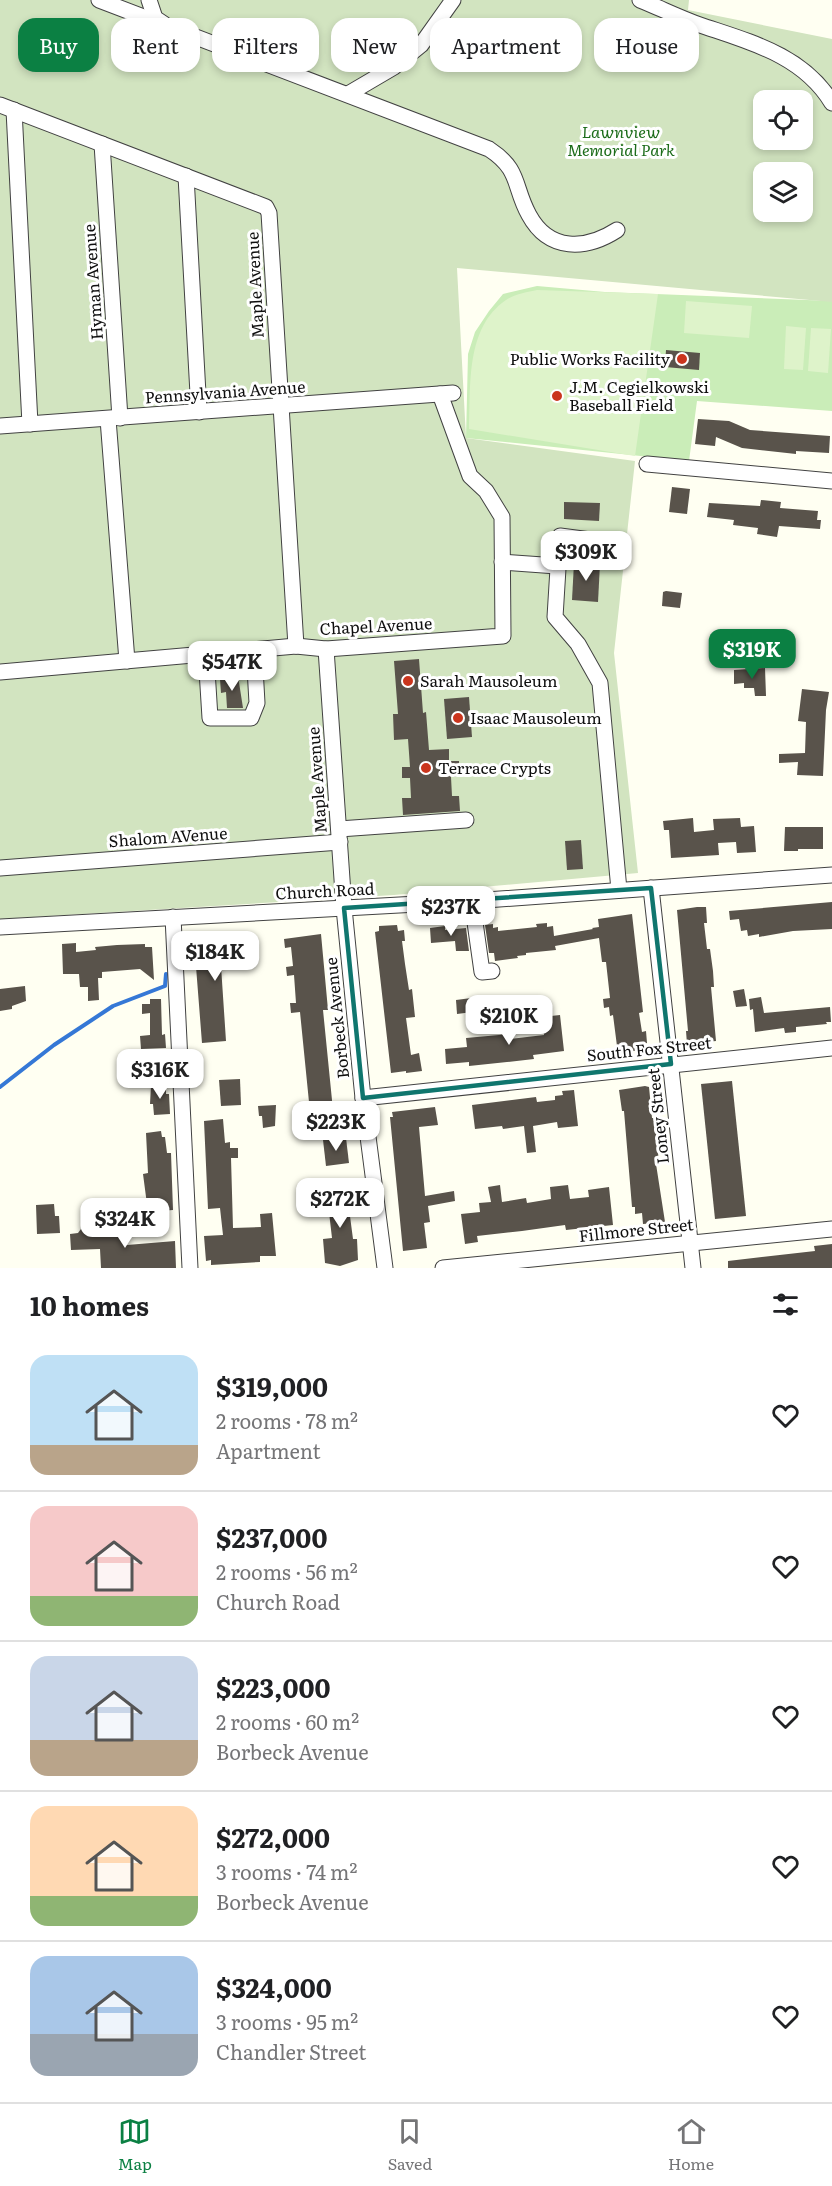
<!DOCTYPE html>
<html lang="en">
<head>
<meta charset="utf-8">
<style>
	:root { --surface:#fff; --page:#f2f2f2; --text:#202124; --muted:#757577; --line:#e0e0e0; --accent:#0b8043 }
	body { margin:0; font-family:Literata,serif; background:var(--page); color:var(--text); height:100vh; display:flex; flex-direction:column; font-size:22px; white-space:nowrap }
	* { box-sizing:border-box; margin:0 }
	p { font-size:20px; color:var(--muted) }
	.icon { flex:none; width:33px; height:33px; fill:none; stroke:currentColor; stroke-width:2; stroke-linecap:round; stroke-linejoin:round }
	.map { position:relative; height:1268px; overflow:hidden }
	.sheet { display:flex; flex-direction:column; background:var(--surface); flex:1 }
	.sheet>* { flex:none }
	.hud { position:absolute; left:18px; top:18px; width:796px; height:54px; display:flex; gap:12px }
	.controls { position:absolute; left:753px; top:90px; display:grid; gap:12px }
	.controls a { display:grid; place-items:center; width:60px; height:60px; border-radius:12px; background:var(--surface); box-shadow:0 3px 9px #0003; font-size:30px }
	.price { position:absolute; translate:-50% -51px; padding:0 14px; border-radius:12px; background:#fff; color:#222; font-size:20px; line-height:39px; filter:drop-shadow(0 2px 3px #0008) }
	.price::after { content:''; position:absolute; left:50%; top:36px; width:18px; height:14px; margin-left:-9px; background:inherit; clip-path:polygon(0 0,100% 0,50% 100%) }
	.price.on { background:var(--accent); color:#fff }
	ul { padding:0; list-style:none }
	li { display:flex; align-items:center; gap:18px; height:150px; padding:0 30px }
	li+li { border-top:2px solid var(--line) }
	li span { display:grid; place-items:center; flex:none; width:168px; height:120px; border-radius:18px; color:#555 }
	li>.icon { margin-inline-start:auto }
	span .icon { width:72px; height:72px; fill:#fffc; stroke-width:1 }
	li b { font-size:26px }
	h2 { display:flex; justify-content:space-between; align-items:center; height:72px; padding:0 30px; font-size:26px }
	.chip { padding:0 21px; border-radius:18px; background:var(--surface); box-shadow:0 3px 9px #0003; font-size:21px; line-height:54px }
	.chip.on { background:var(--accent); color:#fff }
	.tabs { display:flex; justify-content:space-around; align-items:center; height:84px; border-top:2px solid var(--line); background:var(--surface); font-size:16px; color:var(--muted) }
	.tabs a { display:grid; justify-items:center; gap:3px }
	.tabs .on { color:var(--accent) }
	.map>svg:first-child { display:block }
	.green { fill:#caedb8 }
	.cemetery { fill:#d2e4c0; fill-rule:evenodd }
	.pitch { fill:#def3ca }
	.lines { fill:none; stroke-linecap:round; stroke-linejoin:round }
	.stream { stroke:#3578d6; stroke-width:4 }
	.building { fill:#59534b }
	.minor-casing { stroke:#424242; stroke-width:17 }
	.minor { stroke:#fff; stroke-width:15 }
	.marked { fill:none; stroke:#0f766e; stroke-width:4.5; stroke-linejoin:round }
	.poi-dot { fill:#ca351d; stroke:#fff; stroke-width:2 }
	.labels { text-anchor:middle; stroke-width:6; stroke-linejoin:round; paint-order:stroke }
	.park-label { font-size:16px; font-style:italic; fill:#1c6c1a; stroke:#fff }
	.street-label { font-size:16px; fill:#0f0f0f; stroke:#fff }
	.poi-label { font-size:16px; fill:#0f0f0f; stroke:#fff; text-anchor:start }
</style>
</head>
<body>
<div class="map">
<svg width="832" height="1268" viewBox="0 0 832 1268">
	<rect width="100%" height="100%" fill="#fffff2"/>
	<!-- green -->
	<polygon class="green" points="537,286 605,292 832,301 832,411 697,401 689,461 466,438 468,354 475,332 489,311 503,294"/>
	<!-- cemetery -->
	<path class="cemetery" d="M0,0H689L688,10L832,39V302L457,268L466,438L635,461L614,653L638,873L394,895L0,919ZM764,100H802V140H764ZM764,172H802V212H764Z"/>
	<!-- pitch -->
	<g class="pitch">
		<path d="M537,290L658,294L635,456L469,429C471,386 465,328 506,300C515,294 527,292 537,290Z"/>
		<polygon points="686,301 752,306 749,338 684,333"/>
		<polygon points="786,326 806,328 803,370 784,369"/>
		<polygon points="811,328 831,329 828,373 808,371"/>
	</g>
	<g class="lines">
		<!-- stream -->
		<polyline class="stream" points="0,1087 54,1045 113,1006 165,986 166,974"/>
	</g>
	<!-- building -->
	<g class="building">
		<polygon points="666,350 700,353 699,370 665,367"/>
		<polygon points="698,419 729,421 750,430 830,436 829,453 796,451 796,454 742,448 716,437 715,446 695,444"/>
		<polygon points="672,487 690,489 687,514 669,512"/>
		<polygon points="761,500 781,502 780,508 818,511 817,520 821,520 820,529 779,526 777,537 757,534 758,528 733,525 734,520 707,517 709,503 760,506"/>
		<polygon points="564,502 600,503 599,521 564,519"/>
		<polygon points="574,563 600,564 598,602 572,600"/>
		<polygon points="666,591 682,593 680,608 662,606 663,592"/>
		<polygon points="759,653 780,654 779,665 758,663"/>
		<polygon points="419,659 423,713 426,712 429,750 449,749 449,761 459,761 459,776 451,777 452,796 459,796 460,811 403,815 402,798 411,798 410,778 402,778 402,767 410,767 408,739 394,740 393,714 398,714 394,661"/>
		<polygon points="765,668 766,696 755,696 754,688 744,688 744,683 734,684 734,670"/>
		<polygon points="238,676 243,708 227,708 226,692 221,693 220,679"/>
		<polygon points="802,689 829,692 826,710 823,776 797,775 798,762 779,763 779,754 805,753 806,722 798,721"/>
		<polygon points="469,697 472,737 447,739 444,699"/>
		<polygon points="693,818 694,832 714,830 713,819 740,818 741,827 754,826 756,852 737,853 736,842 718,843 719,855 671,858 669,830 664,830 663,821"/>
		<polygon points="785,827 823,827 823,849 798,849 798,851 784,851"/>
		<polygon points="581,840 583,869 567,870 565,841"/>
		<polygon points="832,902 832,929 793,931 759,937 759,934 748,936 747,930 741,931 739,919 730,920 729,911"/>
		<polygon points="697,907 706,907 707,923 704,923 707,949 710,949 713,971 714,987 711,987 716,1041 687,1044 686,1031 688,1031 677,910"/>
		<polygon points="632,914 643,1012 639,1013 642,1032 646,1031 647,1043 642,1044 643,1050 625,1052 624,1045 617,1046 613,1015 610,1016 609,1007 604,1008 603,999 610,998 606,962 602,962 599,938 555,946 556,950 526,953 526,955 517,956 518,958 495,961 494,953 489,953 485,925 493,924 493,928 498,927 498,931 537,927 536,924 547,923 547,927 553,926 554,936 593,929 592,928 599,927 598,919"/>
		<polygon points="397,925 398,931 404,930 405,941 402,941 405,964 409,990 412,989 415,1017 406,1018 411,1055 419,1053 422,1071 406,1073 406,1071 391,1073 375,932 379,931 379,926"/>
		<polygon points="445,926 445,930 466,928 469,951 456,951 455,941 431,943 430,928"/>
		<polygon points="321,934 328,1010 323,1010 334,1120 311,1122 300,1012 291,1013 290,1003 296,1003 294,975 287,976 286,967 293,966 291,947 285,948 284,939"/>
		<polygon points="245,937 247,964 221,966 226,1041 202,1043 194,941"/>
		<polygon points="76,943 76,952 96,950 95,947 117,945 145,944 145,947 152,947 154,980 140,969 102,972 102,978 98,978 99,1000 88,1001 88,987 80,987 79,974 63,974 62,944"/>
		<polygon points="25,986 26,1001 12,1006 12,1009 0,1011 0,989"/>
		<polygon points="744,989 747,1006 736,1007 733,991"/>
		<polygon points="479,997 480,1011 457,1014 456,1000"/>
		<polygon points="761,997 764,1013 830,1007 831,1022 826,1022 827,1024 796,1027 796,1032 785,1033 784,1028 755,1032 753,1009 750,1010 749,999"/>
		<polygon points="150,999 161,999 162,1035 165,1034 166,1048 141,1049 140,1036 150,1035 150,1013 142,1014 142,1004 150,1004"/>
		<polygon points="560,1015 564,1051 533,1055 534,1059 507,1062 469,1066 469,1062 446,1064 445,1049 467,1047 466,1038 510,1034 510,1039 544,1035 542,1017"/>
		<polygon points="240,1079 241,1105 221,1106 219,1080"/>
		<polygon points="732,1081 746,1216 715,1219 701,1084"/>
		<polygon points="166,1084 166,1094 169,1094 170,1114 154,1115 153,1104 150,1104 151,1085"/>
		<polygon points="645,1086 649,1087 652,1118 655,1118 659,1164 656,1164 665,1222 643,1224 642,1213 635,1214 635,1207 632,1207 624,1111 622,1111 619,1090"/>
		<polygon points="574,1090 578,1126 558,1128 557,1122 533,1126 536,1152 527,1153 524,1126 503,1129 502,1126 475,1129 472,1105 536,1097 537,1102 555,1100 555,1096 563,1095 562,1091"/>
		<polygon points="276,1105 275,1126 263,1128 262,1116 259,1116 258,1106"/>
		<polygon points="435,1107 438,1125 419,1127 425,1196 454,1191 455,1201 428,1206 430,1222 424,1223 427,1248 403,1251 390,1117 393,1117 392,1112"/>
		<polygon points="223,1119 225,1143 230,1142 230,1148 238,1148 238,1158 231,1158 233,1228 261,1227 260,1214 272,1213 276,1256 260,1256 260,1262 211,1265 211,1260 206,1261 204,1236 223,1235 220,1208 208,1209 204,1121"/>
		<polygon points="161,1131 162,1137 165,1137 167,1153 171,1153 173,1210 148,1212 143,1174 148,1173 146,1133"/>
		<polygon points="346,1138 349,1163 326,1166 323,1140"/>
		<polygon points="352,1185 353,1200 348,1201 353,1239 357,1239 358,1260 340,1266 325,1263 323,1239 332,1238 327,1195 329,1195 328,1188"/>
		<polygon points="500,1185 502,1202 526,1198 527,1203 551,1199 550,1187 568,1185 570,1199 589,1197 588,1190 609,1187 613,1225 566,1230 565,1225 522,1231 477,1236 478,1242 465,1244 461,1214 480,1212 479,1203 491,1202 488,1187"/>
		<polygon points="54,1204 55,1216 59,1216 60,1233 37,1234 36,1205"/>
		<polygon points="124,1221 127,1245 175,1241 176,1268 101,1268 100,1249 71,1250 70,1234 78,1233 81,1229 91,1229 91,1234 110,1233 109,1223"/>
		<polygon points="832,1244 832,1268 728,1268 728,1261 815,1251 814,1246"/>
	</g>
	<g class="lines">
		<defs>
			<g id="minor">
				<path d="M99,0L489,149C521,170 513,186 529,215C549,252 586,250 617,230"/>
				<polyline points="149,0 155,18 164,24"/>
				<path d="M640,0C660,8 680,18 700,25C750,42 803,55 832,103"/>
				<polyline points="348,94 394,67 421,45 453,0"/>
				<polyline points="0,105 266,207 269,213 296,646"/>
				<polyline points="14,110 30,424"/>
				<polyline points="102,144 120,418"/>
				<polyline points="186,176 199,412"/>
				<polyline points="108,419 127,661"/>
				<polyline points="0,426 453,393"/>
				<polyline points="647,464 832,481"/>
				<polyline points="598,541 560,536 555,617 578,644 600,683 619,890"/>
				<polyline points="502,562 557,566"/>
				<polyline points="326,649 344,908 363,1098 385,1268"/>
				<polyline points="206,654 210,718 251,718 257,703 254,650"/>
				<polyline points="0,672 296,646 326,649 503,636 502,517 486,491 470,476 440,394"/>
				<polyline points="339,829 466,820"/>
				<polyline points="0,868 340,842"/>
				<polyline points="651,888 693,1268"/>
				<polyline points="472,901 482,972 492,971"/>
				<polyline points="173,917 190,1268"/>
				<polyline points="0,927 472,901 832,875"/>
				<polyline points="363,1098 832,1048"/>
				<polyline points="443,1268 832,1229"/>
			</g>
		</defs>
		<!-- minor casing -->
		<use href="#minor" class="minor-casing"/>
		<!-- minor -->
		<use href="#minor" class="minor"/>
	</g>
	<!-- marked area -->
	<path class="marked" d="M651,888L671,1064L363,1098L344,908Z"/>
	<!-- markers -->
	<g class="poi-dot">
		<circle cx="682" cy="359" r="6"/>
		<circle cx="557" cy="396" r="6"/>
		<circle cx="408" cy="681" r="6"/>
		<circle cx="458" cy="718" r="6"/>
		<circle cx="426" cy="768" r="6"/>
	</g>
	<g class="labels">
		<!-- park labels -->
		<g class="park-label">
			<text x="621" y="138">Lawnview<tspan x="621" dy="18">Memorial Park</tspan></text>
		</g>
		<!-- street labels -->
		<g class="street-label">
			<text transform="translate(93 282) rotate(-94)" y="6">Hyman Avenue</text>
			<text transform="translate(255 285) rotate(-93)" y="6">Maple Avenue</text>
			<text transform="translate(225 392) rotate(-4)" y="6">Pennsylvania Avenue</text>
			<text transform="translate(376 626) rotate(-3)" y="6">Chapel Avenue</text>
			<text transform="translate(317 780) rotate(-94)" y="6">Maple Avenue</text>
			<text transform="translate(168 837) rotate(-4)" y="6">Shalom AVenue</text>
			<text transform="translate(325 891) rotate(-3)" y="6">Church Road</text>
			<text transform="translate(337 1018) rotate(-96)" y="6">Borbeck Avenue</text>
			<text transform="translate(649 1049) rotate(-6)" y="6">South Fox Street</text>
			<text transform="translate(658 1116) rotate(-96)" y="6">Loney Street</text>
			<text transform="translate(636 1230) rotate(-6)" y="6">Fillmore Street</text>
		</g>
		<!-- poi labels -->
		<g class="poi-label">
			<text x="670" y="365" text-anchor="end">Public Works Facility</text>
			<text x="569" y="393">J.M. Cegielkowski<tspan x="569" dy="18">Baseball Field</tspan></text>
			<text x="420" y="687">Sarah Mausoleum</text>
			<text x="470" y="724">Isaac Mausoleum</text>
			<text x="438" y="774">Terrace Crypts</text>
		</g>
	</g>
</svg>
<div class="controls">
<a><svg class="icon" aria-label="locate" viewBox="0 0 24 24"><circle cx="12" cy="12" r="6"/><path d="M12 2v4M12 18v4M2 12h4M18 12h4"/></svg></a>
<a><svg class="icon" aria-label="layers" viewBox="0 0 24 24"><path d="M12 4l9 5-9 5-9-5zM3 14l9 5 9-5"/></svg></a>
</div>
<b class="price" style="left:586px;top:582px">$309K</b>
<b class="price on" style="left:752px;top:680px">$319K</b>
<b class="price" style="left:232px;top:692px">$547K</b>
<b class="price" style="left:451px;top:937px">$237K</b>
<b class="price" style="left:215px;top:982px">$184K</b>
<b class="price" style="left:509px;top:1046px">$210K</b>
<b class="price" style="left:160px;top:1100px">$316K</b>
<b class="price" style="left:336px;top:1152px">$223K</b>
<b class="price" style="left:340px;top:1229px">$272K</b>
<b class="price" style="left:125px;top:1249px">$324K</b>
<div class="hud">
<a class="chip on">Buy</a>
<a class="chip">Rent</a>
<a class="chip">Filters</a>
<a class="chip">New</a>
<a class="chip">Apartment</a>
<a class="chip">House</a>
</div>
</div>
<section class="sheet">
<h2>10 homes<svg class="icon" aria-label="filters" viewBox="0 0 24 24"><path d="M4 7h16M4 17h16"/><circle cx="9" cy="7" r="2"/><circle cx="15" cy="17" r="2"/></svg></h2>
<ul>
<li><span style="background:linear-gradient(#bfe0f5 75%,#b9a48a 0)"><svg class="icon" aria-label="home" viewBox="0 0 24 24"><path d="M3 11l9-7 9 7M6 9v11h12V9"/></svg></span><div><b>$319,000</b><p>2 rooms · 78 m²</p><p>Apartment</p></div><svg class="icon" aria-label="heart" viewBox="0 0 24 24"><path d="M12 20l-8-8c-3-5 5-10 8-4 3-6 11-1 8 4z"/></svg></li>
<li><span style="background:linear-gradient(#f6c9c9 75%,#8fb573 0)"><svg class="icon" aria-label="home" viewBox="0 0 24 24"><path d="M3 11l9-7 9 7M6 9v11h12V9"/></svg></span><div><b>$237,000</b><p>2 rooms · 56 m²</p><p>Church Road</p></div><svg class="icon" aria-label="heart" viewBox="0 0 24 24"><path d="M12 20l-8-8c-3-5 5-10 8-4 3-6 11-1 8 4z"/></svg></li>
<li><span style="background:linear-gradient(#c9d6e8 70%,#b9a48a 0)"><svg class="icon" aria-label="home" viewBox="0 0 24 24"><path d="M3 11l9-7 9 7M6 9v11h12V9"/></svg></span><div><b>$223,000</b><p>2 rooms · 60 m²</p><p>Borbeck Avenue</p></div><svg class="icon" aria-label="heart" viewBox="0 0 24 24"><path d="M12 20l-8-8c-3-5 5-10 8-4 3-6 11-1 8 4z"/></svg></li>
<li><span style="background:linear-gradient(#ffd9b3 75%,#8fb573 0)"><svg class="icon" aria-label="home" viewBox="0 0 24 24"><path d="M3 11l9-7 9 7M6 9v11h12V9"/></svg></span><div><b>$272,000</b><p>3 rooms · 74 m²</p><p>Borbeck Avenue</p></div><svg class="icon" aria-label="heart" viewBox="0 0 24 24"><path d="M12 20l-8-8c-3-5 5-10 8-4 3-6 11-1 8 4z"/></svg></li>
<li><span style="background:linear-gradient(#a9c7e8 65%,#9aa5b1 0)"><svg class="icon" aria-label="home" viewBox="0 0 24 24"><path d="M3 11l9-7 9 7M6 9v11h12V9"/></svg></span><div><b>$324,000</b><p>3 rooms · 95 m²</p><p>Chandler Street</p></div><svg class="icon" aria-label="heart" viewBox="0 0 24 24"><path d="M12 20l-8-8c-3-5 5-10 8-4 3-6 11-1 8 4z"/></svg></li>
</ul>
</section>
<nav class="tabs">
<a class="on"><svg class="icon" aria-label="map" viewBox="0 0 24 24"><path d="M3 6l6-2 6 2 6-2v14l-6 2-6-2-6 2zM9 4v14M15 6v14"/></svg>Map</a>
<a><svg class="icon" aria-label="saved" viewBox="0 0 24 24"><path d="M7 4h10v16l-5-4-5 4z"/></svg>Saved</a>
<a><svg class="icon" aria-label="home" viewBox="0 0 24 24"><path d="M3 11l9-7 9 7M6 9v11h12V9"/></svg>Home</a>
</nav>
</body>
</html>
